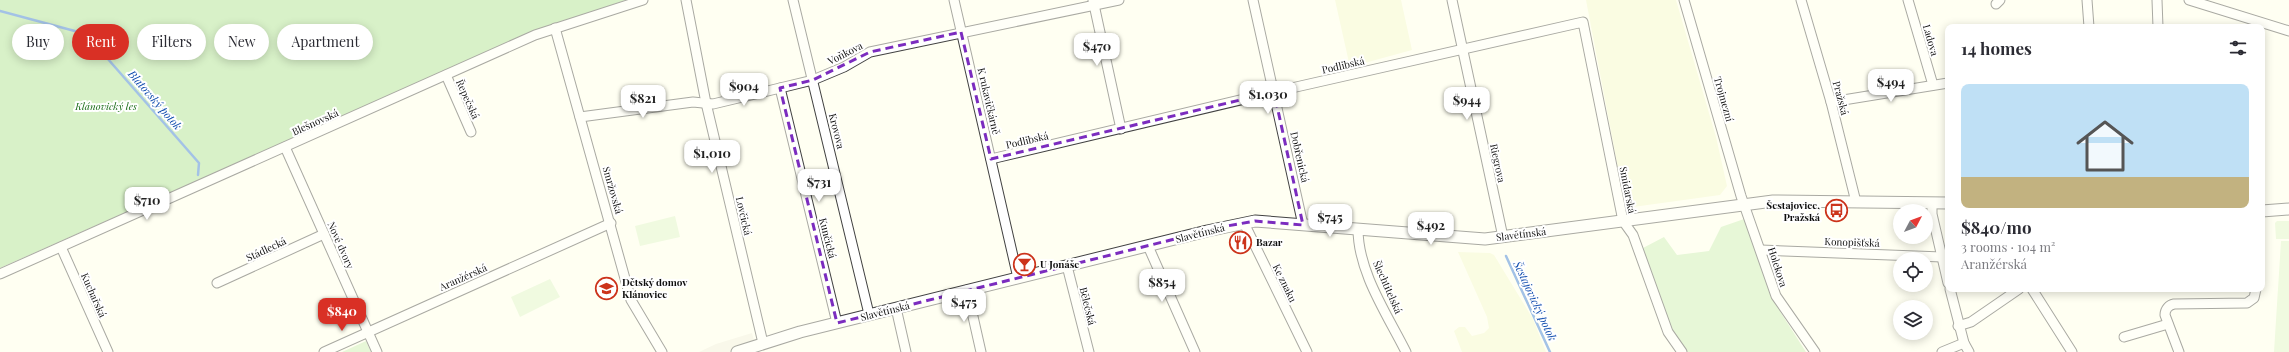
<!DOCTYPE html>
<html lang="en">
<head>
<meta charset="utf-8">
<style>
	:root { --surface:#fff; --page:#f7f7f7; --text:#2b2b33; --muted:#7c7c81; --line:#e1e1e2; --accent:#d93025 }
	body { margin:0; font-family:"Playfair Display",serif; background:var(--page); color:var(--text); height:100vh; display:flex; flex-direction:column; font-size:15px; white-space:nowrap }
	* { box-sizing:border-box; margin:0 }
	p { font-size:13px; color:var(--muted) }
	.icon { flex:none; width:22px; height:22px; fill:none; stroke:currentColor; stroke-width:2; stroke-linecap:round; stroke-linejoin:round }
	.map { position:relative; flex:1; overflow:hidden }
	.drawer { position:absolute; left:1945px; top:24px; width:320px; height:268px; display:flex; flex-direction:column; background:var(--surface); border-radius:8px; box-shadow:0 2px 10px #0003 }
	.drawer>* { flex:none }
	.guide { position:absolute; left:12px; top:24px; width:380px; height:36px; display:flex; gap:8px }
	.needle { width:26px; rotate:49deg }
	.tools { position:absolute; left:1893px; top:204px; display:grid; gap:8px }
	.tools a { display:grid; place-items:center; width:40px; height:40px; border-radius:50%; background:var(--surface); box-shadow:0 2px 10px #0003; font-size:20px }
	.price { position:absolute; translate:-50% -34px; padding:0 9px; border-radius:8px; background:#fff; color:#222; font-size:13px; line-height:26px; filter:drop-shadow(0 1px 2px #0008) }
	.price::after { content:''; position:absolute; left:50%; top:24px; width:12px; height:9px; margin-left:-6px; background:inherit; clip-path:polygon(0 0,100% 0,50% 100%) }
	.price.on { background:var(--accent); color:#fff }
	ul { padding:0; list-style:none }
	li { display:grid; align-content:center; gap:8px; height:212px; padding:0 16px }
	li+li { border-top:1px solid var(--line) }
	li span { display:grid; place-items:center; height:124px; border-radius:8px; color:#555 }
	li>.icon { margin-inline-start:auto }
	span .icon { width:72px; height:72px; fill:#fffc; stroke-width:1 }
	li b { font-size:17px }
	h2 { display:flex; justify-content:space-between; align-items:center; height:48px; padding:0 16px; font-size:17px }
	.pill { padding:0 14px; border-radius:18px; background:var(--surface); box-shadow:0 2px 10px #0003; font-size:14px; line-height:36px }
	.pill.on { background:var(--accent); color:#fff }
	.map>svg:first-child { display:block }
	.farmland { fill:#f4f8cf }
	.green { fill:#caedb7 }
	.forest { fill:#a9df95 }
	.pitch { fill:#def4ca }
	.plaza { fill:#f1f0df }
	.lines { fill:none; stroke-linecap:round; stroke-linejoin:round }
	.stream { stroke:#3378d8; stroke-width:2.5 }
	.minor-casing { stroke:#424242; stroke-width:11 }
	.tertiary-casing { stroke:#424242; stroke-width:13 }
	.minor { stroke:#fff; stroke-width:9 }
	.tertiary { stroke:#fff; stroke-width:11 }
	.marked { fill:none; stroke:#7b2cbf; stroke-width:3; stroke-dasharray:8 5; stroke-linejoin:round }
	.labels { text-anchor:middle; stroke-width:4; stroke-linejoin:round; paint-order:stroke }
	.street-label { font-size:10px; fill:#0f0f0f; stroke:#fff }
	.park-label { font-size:10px; font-style:italic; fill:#1b6d19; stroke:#fff }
	.poi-label { font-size:10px; font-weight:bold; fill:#0f0f0f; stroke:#fff; text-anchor:start }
	.water-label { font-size:11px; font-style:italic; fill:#0d4aad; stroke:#fff }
</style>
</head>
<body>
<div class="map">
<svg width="2289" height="352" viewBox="0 0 2289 352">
	<rect width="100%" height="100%" fill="#fffff2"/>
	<!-- farmland -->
	<g class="farmland">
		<polygon points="1335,0 1401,0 1412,50 1350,67"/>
		<polygon points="1586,0 1676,0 1716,137 1727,186 1720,195 1633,207 1625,205"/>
		<polygon points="1458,252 1490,253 1494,255 1533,319 1546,352 1462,352 1454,331 1459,327 1465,327 1472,336 1484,333 1489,328 1487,317"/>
	</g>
	<!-- green -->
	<g class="green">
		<polygon points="1747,218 1781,313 1806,352 1685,352 1674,335 1643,248 1664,237 1677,255 1709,251 1721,227"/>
		<polygon points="366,341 371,352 342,352"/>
	</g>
	<!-- forest -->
	<polygon class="forest" points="0,0 626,0 536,31 0,268"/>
	<!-- pitch -->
	<g class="pitch">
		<polygon points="675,216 680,237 640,246 635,226"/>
		<polygon points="2277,221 2289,221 2289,239 2276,239 2275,223"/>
		<polygon points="2281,241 2289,241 2289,352 2274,352"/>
		<polygon points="550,279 560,297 520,317 511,297"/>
	</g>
	<!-- plaza -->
	<polygon class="plaza" points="752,333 757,352 699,352 716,344"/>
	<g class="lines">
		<!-- stream -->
		<g class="stream">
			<polyline points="0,11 86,34 199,163 198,175"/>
			<polyline points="1506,256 1550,352"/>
		</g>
		<defs>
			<g id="minor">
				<polyline points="686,0 706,103 763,343"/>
				<polyline points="793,0 869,314"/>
				<polyline points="954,0 1018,278"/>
				<polyline points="1093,0 1121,129"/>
				<polyline points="1253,0 1303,225"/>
				<polyline points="1452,0 1503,237"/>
				<polyline points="1684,0 1741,196 1776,296 1815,352"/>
				<polyline points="1801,0 1831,102 1856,202"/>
				<polyline points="1908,0 1933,85"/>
				<polyline points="2087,0 2089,27"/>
				<polyline points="2157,0 2158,27"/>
				<polyline points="2189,0 2289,31"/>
				<polyline points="1996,4 2000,0"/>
				<polyline points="555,28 631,300 662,352"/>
				<polyline points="446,75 471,132"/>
				<polyline points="780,88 837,323"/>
				<polyline points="1831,102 1948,83"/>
				<polyline points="580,117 693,102 713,104 780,88 813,80 844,67 870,52 1119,0"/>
				<polyline points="285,147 377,352"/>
				<polyline points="991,159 1274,92 1583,22 1623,221 1633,235 1668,332 1682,352"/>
				<polyline points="1932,203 1932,214 1948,283"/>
				<polyline points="1244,223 1307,352"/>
				<path d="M1358,229C1358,272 1387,314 1406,352"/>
				<polyline points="1148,246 1195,352"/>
				<polyline points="61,247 108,352"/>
				<polyline points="1761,250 1942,257"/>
				<polyline points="1067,266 1089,352"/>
				<polyline points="0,274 535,35 643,0"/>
				<polyline points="217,283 324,234"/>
				<polyline points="1950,289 1964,343 1969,352"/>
				<polyline points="2032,289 2072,352"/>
				<polyline points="967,290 981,352"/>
				<polyline points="896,308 906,352"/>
				<polyline points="1958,326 1971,322 2019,289"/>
				<polyline points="2124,337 2168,324"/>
				<polyline points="324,352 611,223"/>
				<polyline points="1942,352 1964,343"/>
				<path d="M2179,352L2165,315C2165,309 2169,305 2174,304L2247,303L2254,298L2256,289"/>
			</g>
			<g id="tertiary">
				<polyline points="2262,211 2289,209"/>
				<polyline points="737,352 800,332 1207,231 1255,221 1485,239 1773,201 1948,203"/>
			</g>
		</defs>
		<!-- minor casing -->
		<use href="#minor" class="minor-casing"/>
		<!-- tertiary casing -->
		<use href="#tertiary" class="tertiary-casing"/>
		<!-- minor -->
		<use href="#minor" class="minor"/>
		<!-- tertiary -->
		<use href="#tertiary" class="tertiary"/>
	</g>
	<!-- marked area -->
	<path d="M0 0H2289V352H0ZM961,32L991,159L1274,92L1303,225L1255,221L1227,226L837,323L780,88L813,80L870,52Z" fill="#fffff2" fill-opacity=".55" fill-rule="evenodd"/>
	<path class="marked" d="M961,32L991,159L1274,92L1303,225L1255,221L1227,226L837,323L780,88L813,80L870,52Z"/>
	<!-- icons -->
	<defs>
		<symbol id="bus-ring" viewBox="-11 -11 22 22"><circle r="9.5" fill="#fff" stroke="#cc331b" stroke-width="1.5"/><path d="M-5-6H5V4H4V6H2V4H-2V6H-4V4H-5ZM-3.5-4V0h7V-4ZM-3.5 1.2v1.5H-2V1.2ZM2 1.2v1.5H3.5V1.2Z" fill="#cc331b"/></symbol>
		<symbol id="restaurant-ring" viewBox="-11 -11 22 22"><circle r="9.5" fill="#fff" stroke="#cc331b" stroke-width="1.5"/><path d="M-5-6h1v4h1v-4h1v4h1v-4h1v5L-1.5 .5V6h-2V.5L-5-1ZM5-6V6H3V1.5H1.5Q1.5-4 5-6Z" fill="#cc331b"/></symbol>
		<symbol id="bar-ring" viewBox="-11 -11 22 22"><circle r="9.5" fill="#fff" stroke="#cc331b" stroke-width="1.5"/><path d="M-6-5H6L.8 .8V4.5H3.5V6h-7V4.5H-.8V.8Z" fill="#cc331b"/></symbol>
		<symbol id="school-ring" viewBox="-11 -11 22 22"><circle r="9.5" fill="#fff" stroke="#cc331b" stroke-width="1.5"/><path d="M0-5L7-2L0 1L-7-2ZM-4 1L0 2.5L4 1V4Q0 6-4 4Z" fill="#cc331b"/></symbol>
	</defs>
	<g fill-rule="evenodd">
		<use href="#bus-ring" x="1824" y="198" width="25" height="25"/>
		<use href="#restaurant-ring" x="1228" y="230" width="25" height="25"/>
		<use href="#bar-ring" x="1012" y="252" width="25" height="25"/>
		<use href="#school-ring" x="594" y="276" width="25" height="25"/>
	</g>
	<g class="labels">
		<!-- street labels -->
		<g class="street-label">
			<text transform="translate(1931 40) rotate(74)" y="4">Ladova</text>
			<text transform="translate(845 53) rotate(-27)" y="4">Voňkova</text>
			<text transform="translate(1343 65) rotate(-13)" y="4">Podlibská</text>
			<text transform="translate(1841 98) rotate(75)" y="4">Pražská</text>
			<text transform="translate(468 99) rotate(66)" y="4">Řepečská</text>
			<text transform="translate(1724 99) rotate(74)" y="4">Trojmezní</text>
			<text transform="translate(989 101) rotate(77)" y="4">K rukavičkárně</text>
			<text transform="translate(315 122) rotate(-24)" y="4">Blešnovská</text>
			<text transform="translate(837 131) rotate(76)" y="4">Krovova</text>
			<text transform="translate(1027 140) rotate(-13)" y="4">Podlibská</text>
			<text transform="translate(1300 157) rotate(77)" y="4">Dobřenická</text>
			<text transform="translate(1498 163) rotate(78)" y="4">Riegrova</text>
			<text transform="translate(613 190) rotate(74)" y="4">Smržovská</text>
			<text transform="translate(1628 190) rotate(79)" y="4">Smidarská</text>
			<text transform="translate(744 216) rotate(77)" y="4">Lovčická</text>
			<text transform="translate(1200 233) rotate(-14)" y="4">Slavětínská</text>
			<text transform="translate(1521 234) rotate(-7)" y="4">Slavětínská</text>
			<text transform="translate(828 238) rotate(76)" y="4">Kunčická</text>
			<text transform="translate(1852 242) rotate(2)" y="4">Konopišťská</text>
			<text transform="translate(341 245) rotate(66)" y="4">Nové dvory</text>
			<text transform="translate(266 249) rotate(-25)" y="4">Stádlecká</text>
			<text transform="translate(1778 267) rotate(72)" y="4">Holekova</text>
			<text transform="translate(463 277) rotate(-24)" y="4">Aranžérská</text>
			<text transform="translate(1285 283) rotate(64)" y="4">Ke znaku</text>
			<text transform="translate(1388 287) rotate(66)" y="4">Šlechtitelská</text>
			<text transform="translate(94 295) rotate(66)" y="4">Kuchařská</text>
			<text transform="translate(1088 306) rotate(76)" y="4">Bělečská</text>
			<text transform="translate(885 311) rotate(-14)" y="4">Slavětínská</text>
		</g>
		<!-- park labels -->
		<g class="park-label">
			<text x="106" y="110">Klánovický les</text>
		</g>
		<!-- poi labels -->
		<g class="poi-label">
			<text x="1820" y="209" text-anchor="end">Šestajovice,<tspan x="1820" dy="12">Pražská</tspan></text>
			<text x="1256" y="246">Bazar</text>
			<text x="1040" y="268">U Jonáše</text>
			<text x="622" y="286">Dětský domov<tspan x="622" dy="12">Klánovice</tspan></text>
		</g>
		<!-- water labels -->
		<g class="water-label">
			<text transform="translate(155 100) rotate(49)" y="4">Blatovský potok</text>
			<text transform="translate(1535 301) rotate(65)" y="4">Šestajovický potok</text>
		</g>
	</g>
</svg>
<div class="tools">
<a><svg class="needle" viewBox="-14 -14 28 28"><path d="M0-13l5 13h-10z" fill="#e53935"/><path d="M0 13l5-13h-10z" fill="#7c7c81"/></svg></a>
<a><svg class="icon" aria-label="locate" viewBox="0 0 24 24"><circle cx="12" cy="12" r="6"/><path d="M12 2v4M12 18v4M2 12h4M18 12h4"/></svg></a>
<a><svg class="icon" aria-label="layers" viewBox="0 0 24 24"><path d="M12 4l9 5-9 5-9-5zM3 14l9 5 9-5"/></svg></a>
</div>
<b class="price" style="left:1097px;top:67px">$470</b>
<b class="price" style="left:1891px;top:103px">$494</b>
<b class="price" style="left:744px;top:107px">$904</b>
<b class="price" style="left:1268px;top:115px">$1,030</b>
<b class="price" style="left:643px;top:119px">$821</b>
<b class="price" style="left:1467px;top:121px">$944</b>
<b class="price" style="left:712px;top:174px">$1,010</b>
<b class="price" style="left:819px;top:203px">$731</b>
<b class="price" style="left:147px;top:221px">$710</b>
<b class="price" style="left:1330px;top:238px">$745</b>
<b class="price" style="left:1431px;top:246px">$492</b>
<b class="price" style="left:1162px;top:303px">$854</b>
<b class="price" style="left:964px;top:323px">$475</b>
<b class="price on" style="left:342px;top:332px">$840</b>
<div class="guide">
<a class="pill">Buy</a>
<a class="pill on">Rent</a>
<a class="pill">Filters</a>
<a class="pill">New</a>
<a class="pill">Apartment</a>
</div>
<section class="drawer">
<h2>14 homes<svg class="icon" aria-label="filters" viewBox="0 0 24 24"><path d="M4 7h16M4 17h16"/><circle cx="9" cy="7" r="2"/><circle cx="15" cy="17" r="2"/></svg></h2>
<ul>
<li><span style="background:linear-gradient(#bfe0f5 75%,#c2b280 0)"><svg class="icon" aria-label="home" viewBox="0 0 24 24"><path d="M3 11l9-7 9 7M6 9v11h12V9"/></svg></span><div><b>$840/mo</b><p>3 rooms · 104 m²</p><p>Aranžérská</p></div></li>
</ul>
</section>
</div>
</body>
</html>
